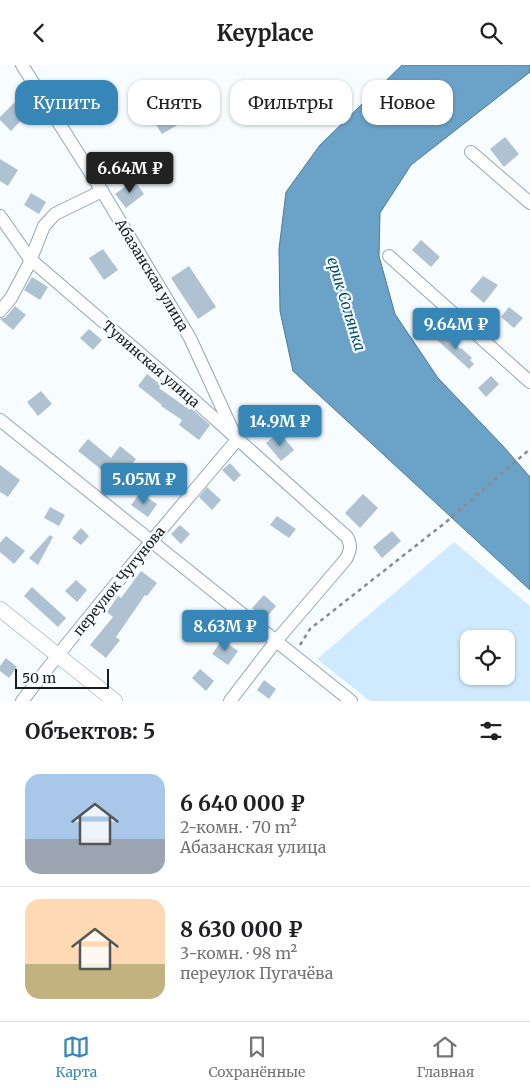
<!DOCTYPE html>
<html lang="ru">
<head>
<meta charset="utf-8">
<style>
	:root { --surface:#fff; --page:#f2f2f2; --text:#202124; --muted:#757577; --line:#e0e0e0; --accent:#3687b8 }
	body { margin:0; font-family:Merriweather,serif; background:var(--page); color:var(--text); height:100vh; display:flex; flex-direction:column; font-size:19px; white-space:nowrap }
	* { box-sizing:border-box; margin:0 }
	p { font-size:16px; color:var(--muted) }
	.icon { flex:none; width:28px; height:28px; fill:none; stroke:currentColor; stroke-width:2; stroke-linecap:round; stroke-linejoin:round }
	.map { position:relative; height:636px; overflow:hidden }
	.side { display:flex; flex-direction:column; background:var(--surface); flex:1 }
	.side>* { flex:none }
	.hud { position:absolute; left:15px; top:15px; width:500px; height:45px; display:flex; gap:10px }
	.fabs { position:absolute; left:460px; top:565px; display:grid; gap:10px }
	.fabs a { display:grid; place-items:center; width:55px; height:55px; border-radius:10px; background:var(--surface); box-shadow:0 1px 4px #0004; font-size:25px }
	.scale { position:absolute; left:15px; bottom:12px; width:94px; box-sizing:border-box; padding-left:5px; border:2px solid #161d23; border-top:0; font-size:14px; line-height:18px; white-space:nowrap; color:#161d23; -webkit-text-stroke:4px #f7fcff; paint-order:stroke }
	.price { position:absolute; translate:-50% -42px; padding:0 11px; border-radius:5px; background:var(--accent); color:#fff; font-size:16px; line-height:32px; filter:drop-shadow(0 1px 2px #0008) }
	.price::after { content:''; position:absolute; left:50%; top:30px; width:15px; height:11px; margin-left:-8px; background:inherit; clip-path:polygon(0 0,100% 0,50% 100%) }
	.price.on { background:#222; color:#fff }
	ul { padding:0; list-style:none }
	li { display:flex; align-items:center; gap:15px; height:125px; padding:0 25px }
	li+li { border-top:1px solid var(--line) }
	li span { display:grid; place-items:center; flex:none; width:140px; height:100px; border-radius:15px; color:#555 }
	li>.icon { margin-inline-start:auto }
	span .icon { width:60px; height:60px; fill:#fffc; stroke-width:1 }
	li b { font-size:21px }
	h2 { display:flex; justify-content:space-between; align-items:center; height:60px; padding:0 25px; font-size:21px }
	.tag { padding:0 18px; border-radius:15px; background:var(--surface); box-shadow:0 1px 4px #0004; font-size:18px; line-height:45px }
	.tag.on { background:var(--accent); color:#fff }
	header { display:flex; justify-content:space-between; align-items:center; height:65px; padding:0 25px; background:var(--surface); font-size:22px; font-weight:700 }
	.tabs { display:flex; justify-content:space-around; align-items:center; height:70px; border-top:1px solid var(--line); background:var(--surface); font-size:14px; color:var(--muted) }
	.tabs a { display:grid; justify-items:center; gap:2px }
	.tabs .on { color:var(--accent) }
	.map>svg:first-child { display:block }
	.green { fill:#cfeafe; fill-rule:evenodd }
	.water { fill:#6ba2c8; stroke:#527a96 }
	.building { fill:#aec2d1 }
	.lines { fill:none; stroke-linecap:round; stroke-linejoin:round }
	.minor-casing { stroke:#92a6b4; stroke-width:14 }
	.major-casing { stroke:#92a6b4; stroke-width:16 }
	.path { stroke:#868c90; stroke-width:2.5; stroke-dasharray:4 4; stroke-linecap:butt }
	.minor { stroke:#fff; stroke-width:12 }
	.major { stroke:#fff; stroke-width:15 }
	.labels { text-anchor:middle; stroke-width:4.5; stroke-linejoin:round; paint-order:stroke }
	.street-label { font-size:14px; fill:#161d23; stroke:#f7fcff }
	.water-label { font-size:15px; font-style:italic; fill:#004b70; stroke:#f7fcff }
</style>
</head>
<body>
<header><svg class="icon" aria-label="back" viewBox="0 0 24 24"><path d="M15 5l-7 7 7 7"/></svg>Keyplace<svg class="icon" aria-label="search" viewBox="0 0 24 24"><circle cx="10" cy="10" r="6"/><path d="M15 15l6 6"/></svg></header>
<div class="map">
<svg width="530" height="636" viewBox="0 0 530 636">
	<rect width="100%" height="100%" fill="#f7fcff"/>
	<!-- green -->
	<path class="green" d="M454,477L530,541V636H370L317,594ZM469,574H506V611H469Z"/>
	<!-- water -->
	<polygon class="water" points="402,0 530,0 530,7 411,100 380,148 379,191 395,249 438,313 503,381 530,412 530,525 293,306 280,246 279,184 286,127 320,80"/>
	<!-- building -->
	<g class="building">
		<polygon points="191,32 200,47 162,69 153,55"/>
		<polygon points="16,36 28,48 11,66 0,55 0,52"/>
		<polygon points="505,72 519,89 504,102 490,84"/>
		<polygon points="0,94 18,105 8,121 0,116"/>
		<polygon points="134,115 144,129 126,143 115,129"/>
		<polygon points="31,128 46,137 39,149 24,140"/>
		<polygon points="421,175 440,192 431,202 412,185"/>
		<polygon points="103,184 118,205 104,215 89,193"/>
		<polygon points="189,201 216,242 198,254 171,213"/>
		<polygon points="483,211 498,220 484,238 470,226"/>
		<polygon points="32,212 48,222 40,235 24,225"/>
		<polygon points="15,241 26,250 13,265 0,254 6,252"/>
		<polygon points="509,242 523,253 514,263 501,252"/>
		<polygon points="89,264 102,275 93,285 80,273"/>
		<polygon points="445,267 460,284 461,283 472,293 470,295 474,299 469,304 436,274"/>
		<polygon points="147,309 161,320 159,323 190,345 191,343 210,360 199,375 179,360 182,355 161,341 162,340 138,321"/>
		<polygon points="491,311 499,319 486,332 478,323"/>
		<polygon points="41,326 52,339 38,351 27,337"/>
		<polygon points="279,367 294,385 281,396 266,378"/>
		<polygon points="88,374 111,393 120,381 136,394 117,417 78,386"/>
		<polygon points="230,398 241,410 234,417 222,405"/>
		<polygon points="0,400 20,415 8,432 0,427"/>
		<polygon points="207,422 221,435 212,445 199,432"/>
		<polygon points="140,428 157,439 148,452 131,440"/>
		<polygon points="363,429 378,443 360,463 345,448"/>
		<polygon points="50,442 65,450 59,461 44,453"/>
		<polygon points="277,451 296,464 289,473 270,460"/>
		<polygon points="180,460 190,469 181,479 171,469"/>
		<polygon points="81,463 89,471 81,480 72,473"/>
		<polygon points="392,466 401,476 382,493 373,482"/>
		<polygon points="50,470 53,472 38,500 29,493"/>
		<polygon points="6,471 25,486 14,499 0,487 0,478"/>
		<polygon points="141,506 157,518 147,531 145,530 116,572 120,575 106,593 90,580 113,552 107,547 118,531 121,533"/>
		<polygon points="76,515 87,525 77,537 65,526"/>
		<polygon points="32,522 66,553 58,562 24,531"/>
		<polygon points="264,530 276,541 265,554 252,543"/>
		<polygon points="222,575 238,586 228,600 212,589"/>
		<polygon points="6,593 17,602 9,613 0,606 0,601"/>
		<polygon points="200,604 214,616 206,626 192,613"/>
		<polygon points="264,615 276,624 269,634 257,625"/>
	</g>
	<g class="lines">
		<defs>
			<g id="minor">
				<path d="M22,0L102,126L190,273L237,375C164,461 91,547 22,636"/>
				<polyline points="471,87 530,138"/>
				<path d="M0,151L30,194L185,327L347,472C352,481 350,486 346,494L276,576L230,636"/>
				<polyline points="389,191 530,317"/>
				<polyline points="0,246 11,233 28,201 44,161 55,149 102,126"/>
				<polyline points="0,355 351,636"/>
			</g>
			<polyline id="major" points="0,544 115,636"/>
		</defs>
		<!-- minor casing -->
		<use href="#minor" class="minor-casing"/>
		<!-- major casing -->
		<use href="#major" class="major-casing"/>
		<!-- path -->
		<polyline class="path" points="300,580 310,564 446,457 530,384"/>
		<!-- minor -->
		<use href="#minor" class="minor"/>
		<!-- major -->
		<use href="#major" class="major"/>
	</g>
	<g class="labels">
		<!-- street labels -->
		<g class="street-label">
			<text transform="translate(152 210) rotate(59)" y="5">Абазанская улица</text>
			<text transform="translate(151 299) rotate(41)" y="5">Тувинская улица</text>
			<text transform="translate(119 516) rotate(-51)" y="5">переулок Чугунова</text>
		</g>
		<!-- water labels -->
		<g class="water-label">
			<text transform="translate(346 239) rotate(73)" y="5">ерик Солянка</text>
		</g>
	</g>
</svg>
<div class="fabs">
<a><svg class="icon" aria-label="locate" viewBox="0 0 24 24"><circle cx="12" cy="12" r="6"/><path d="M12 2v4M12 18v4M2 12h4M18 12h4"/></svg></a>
</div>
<div class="scale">50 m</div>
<b class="price on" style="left:130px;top:129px">6.64M ₽</b>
<b class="price" style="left:456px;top:285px">9.64M ₽</b>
<b class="price" style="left:280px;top:382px">14.9M ₽</b>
<b class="price" style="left:144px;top:440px">5.05M ₽</b>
<b class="price" style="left:225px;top:587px">8.63M ₽</b>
<div class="hud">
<a class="tag on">Купить</a>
<a class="tag">Снять</a>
<a class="tag">Фильтры</a>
<a class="tag">Новое</a>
</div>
</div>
<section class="side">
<h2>Объектов: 5<svg class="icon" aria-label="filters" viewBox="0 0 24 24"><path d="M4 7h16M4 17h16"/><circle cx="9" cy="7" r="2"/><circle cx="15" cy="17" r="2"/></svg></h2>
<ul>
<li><span style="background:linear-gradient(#a9c7e8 65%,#9aa5b1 0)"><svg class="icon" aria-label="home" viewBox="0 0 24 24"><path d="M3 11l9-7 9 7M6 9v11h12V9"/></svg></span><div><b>6 640 000 ₽</b><p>2-комн. · 70 m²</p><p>Абазанская улица</p></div></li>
<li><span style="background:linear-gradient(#ffd9b3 65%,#c2b280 0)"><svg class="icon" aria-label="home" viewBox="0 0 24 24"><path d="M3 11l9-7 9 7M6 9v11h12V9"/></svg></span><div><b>8 630 000 ₽</b><p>3-комн. · 98 m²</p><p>переулок Пугачёва</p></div></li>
</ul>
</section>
<nav class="tabs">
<a class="on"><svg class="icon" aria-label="map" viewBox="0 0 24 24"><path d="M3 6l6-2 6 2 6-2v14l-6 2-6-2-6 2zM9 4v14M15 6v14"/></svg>Карта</a>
<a><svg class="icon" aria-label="saved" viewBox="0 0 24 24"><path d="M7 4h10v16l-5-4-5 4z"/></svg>Сохранённые</a>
<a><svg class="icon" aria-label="home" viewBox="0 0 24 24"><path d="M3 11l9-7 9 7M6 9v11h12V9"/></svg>Главная</a>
</nav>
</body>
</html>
